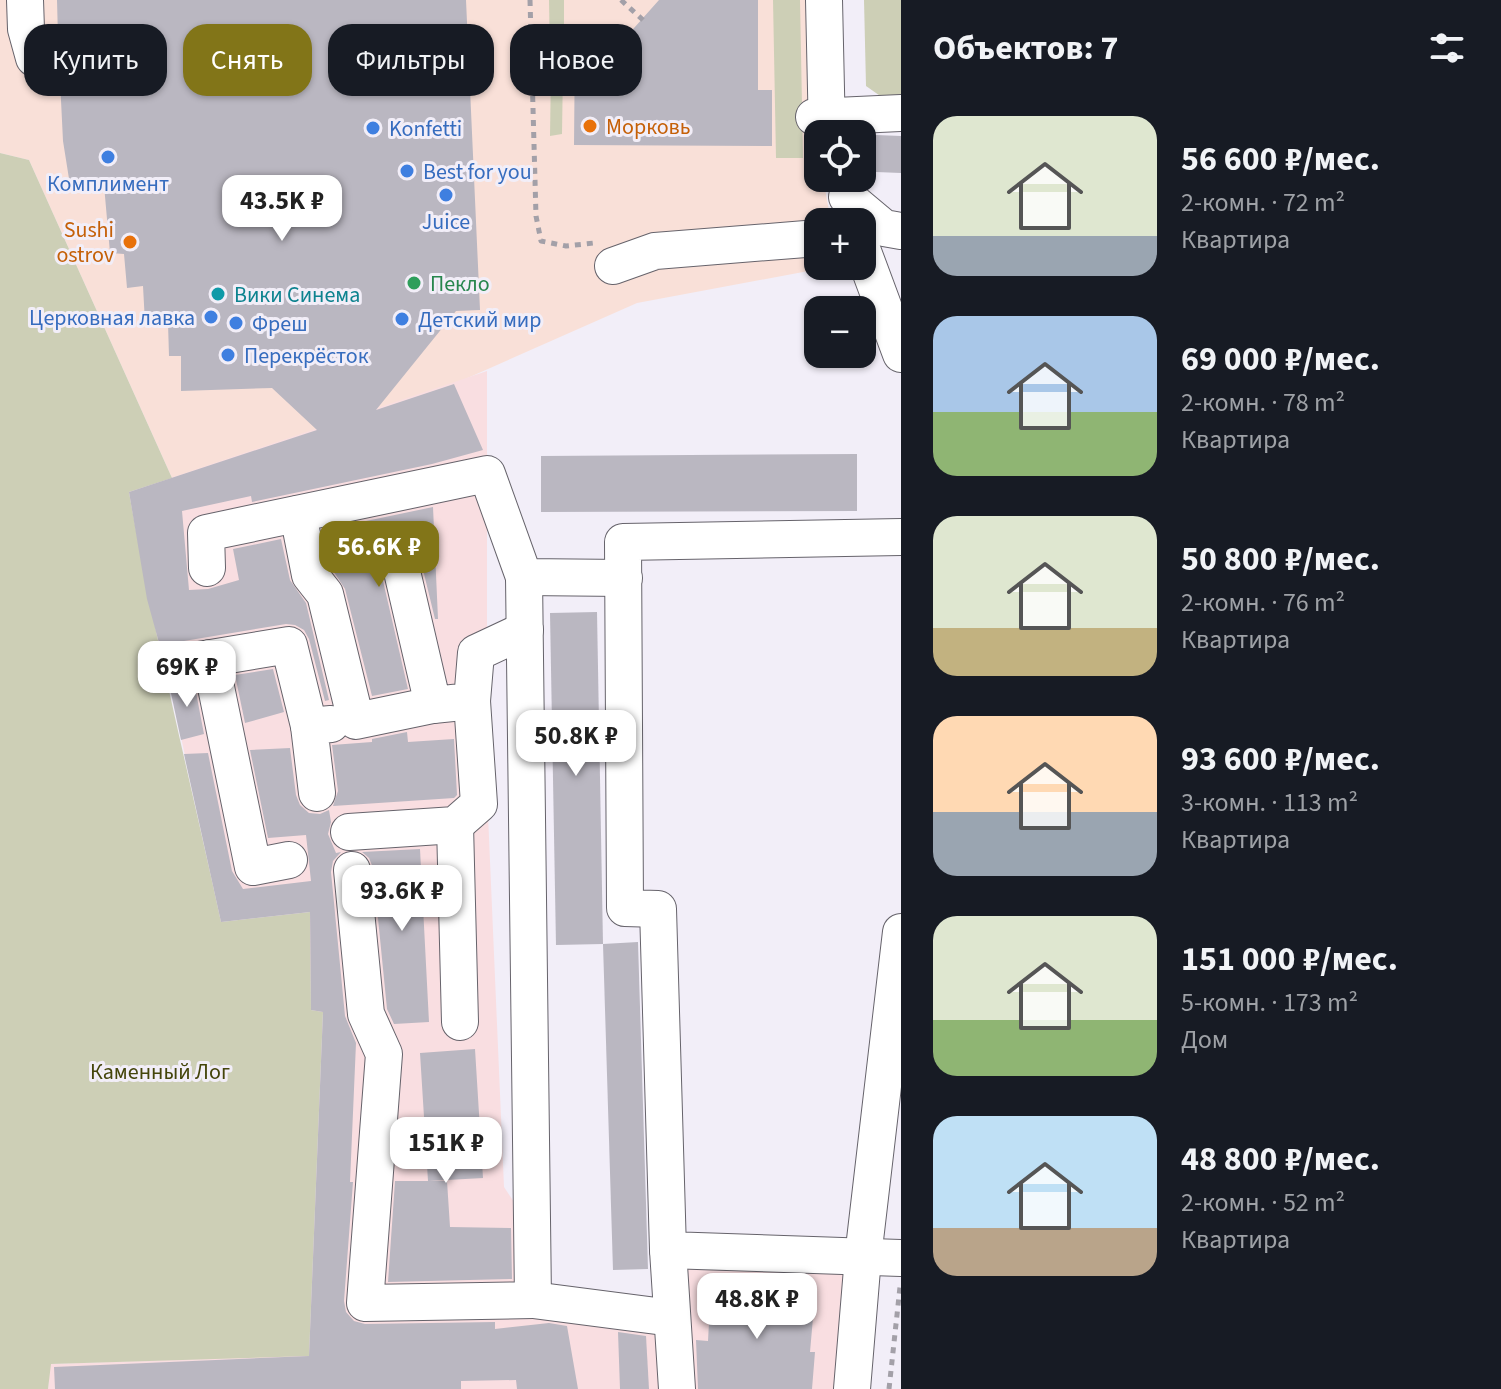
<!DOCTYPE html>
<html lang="ru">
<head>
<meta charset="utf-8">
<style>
	:root { --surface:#171b24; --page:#242831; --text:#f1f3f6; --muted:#9ea1a6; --accent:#827518 }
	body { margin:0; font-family:"Source Sans 3",sans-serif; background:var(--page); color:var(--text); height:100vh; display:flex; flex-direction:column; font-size:30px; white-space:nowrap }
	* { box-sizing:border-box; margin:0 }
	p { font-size:26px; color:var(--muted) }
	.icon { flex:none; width:44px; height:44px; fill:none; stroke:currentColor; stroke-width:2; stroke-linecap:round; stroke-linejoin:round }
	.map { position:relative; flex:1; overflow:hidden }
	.sheet { display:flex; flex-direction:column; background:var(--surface); width:600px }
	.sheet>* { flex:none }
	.top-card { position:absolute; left:24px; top:24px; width:756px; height:72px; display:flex; gap:16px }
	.fabs { position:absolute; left:804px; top:120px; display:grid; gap:16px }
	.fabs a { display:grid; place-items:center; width:72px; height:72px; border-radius:16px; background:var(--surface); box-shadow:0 2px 6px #0004; font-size:40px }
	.price { position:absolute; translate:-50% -68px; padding:0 18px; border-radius:16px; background:#fff; color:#222; font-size:26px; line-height:52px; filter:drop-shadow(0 2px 4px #0008) }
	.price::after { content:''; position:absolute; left:50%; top:48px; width:24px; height:18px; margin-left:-12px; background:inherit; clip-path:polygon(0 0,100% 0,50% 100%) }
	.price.active { background:var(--accent); color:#fff }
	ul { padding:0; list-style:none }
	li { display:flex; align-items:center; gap:24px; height:200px; padding:0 32px }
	li span { display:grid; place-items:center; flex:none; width:224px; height:160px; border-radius:24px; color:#555 }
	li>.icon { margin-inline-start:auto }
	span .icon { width:96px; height:96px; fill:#fffc; stroke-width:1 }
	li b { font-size:34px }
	h2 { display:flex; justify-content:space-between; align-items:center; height:96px; padding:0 32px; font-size:34px }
	.pill { padding:0 28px; border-radius:24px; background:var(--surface); box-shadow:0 2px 6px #0004; font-size:28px; line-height:72px }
	.pill.active { background:var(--accent); color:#fff }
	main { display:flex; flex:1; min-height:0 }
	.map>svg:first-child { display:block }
	.commercial { fill:#f9e0d8 }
	.industrial { fill:#f9dee1 }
	.green { fill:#cdcfb6 }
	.building { fill:#bab7c1 }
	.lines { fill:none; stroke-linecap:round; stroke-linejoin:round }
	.minor-casing { stroke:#66636b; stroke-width:38 }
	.path { stroke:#a3a0a8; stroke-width:5; stroke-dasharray:6 6; stroke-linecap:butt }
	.minor { stroke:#fff; stroke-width:36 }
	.food-dot { fill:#e8710a; stroke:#f2eef8; stroke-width:3 }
	.shop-dot { fill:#3f7fe0; stroke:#f2eef8; stroke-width:3 }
	.leisure-dot { fill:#2e9e5b; stroke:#f2eef8; stroke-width:3 }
	.culture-dot { fill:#0f9aa8; stroke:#f2eef8; stroke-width:3 }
	.labels { text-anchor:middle; stroke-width:6; stroke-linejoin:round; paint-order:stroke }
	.food-label { font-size:22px; fill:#c56008; stroke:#f2eef8; text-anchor:start }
	.shop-label { font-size:22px; fill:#366cbe; stroke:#f2eef8; text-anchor:start }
	.leisure-label { font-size:22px; fill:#27864d; stroke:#f2eef8; text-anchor:start }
	.culture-label { font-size:22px; fill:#0d838f; stroke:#f2eef8; text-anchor:start }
	.park-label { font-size:22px; fill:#44450b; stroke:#f2eef8 }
</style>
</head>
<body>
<main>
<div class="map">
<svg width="901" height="1389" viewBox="0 0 901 1389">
	<rect width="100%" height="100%" fill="#f2eef8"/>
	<!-- commercial -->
	<polygon class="commercial" points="0,0 813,0 814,139 818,157 818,178 823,178 831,222 818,222 818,266 835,266 637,303 454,384 172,478 29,160 0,153"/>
	<!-- industrial -->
	<polygon class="industrial" points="487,371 487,791 504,1187 532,1229 536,1287 666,1306 684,1269 850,1264 839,1389 48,1389 50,1364 309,1355 323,1013 311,1010 309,912 221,922 168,677 147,599 129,492"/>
	<!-- green -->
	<g class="green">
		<polygon points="549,0 564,0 564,59 550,59"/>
		<polygon points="773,0 800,0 803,158 776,158"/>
		<polygon points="864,0 901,0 901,95 886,100 866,86"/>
		<polygon points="551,69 563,69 562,134 550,136"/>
		<path d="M0,153L29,160L172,478L129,492C154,636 190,779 221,922L310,912L311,1010L323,1012L309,1356L51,1364L48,1389H0Z"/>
	</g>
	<!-- building -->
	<g class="building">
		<polygon points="57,0 466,0 480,310 456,311 376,410 454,384 483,450 432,464 252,502 251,496 182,511 189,590 208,589 239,580 233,549 281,539 290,580 306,603 329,700 325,701 309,639 304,630 295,625 286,624 178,642 168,646 162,654 147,599 129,492 317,430 272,388 181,391 181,356 169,356 168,323 145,323 143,286 127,288 124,254 110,253 104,185 70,185 63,141 60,80 69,77 76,71 80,59 77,49 71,42 58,38"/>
		<polygon points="659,0 758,0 758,90 772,90 772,146 574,145 575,38 626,37"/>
		<polygon points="876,135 901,136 901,173 876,172"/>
		<polygon points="857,454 857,511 541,512 541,456"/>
		<polygon points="433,507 438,619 435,619 417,545 413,536 404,530 393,529 383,534 377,543 377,555 408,689 372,696 345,589 330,566 323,530"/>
		<polygon points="597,612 603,944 556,945 550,613"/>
		<polygon points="273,669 284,712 245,723 235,675"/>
		<polygon points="168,679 174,683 194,682 204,734 181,740"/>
		<polygon points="407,732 408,742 454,739 457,795 454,798 333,806 338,791 332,745 372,742 372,739"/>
		<polygon points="290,748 296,795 300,805 309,813 320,814 329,810 331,822 328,834 336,853 341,852 333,861 331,872 345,1016 356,1043 350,1182 353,1182 344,1301 346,1312 354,1321 365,1324 495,1322 495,1329 549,1323 567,1326 578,1389 517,1389 516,1380 461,1381 461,1389 55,1389 54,1367 309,1356 323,1012 311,1010 310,912 221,922 184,754 208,753 232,871 243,889 311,881 306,835 268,838 250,750"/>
		<polygon points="420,849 429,1022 394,1024 387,1009 373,868 369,858 362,852"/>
		<polygon points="638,942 648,1269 613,1270 603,944"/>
		<polygon points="475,1049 483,1178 429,1181 447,1181 450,1227 511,1228 512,1279 388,1282 395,1181 428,1181 420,1053"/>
		<polygon points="711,1286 815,1295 810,1352 815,1352 812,1389 698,1389 696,1340 708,1341"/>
		<polygon points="618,1332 646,1336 649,1389 620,1389"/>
	</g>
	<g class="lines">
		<defs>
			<g id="minor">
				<polyline points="25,0 26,29 34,58 59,59"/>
				<polyline points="824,0 827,134"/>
				<polyline points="814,117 901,113"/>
				<polyline points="847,197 884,228 901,231"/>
				<polyline points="862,249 901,354"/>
				<polyline points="613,266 655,251 818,238"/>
				<polyline points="298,514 310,575 325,594 356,721 433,705"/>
				<polyline points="901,537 623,542 625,908 658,909 668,1250 901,1258"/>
				<polyline points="397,550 433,705 472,701 476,653 525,630"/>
				<polyline points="207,568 206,533 487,474 524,577 624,578"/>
				<polyline points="210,658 253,867 289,860"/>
				<polyline points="181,663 289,645 309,726"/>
				<polyline points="317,793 309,726 331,724"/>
				<polyline points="455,825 460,1022"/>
				<polyline points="349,832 455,825 479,804 472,701"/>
				<polyline points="352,870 366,1014 384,1054 365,1303 533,1300 524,577"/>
				<polyline points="668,1250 677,1389"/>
				<polyline points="533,1300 672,1318"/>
				<polyline points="852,1389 863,1257 901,932"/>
			</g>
		</defs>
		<!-- minor casing -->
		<use href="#minor" class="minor-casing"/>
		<!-- path -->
		<g class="path">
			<polyline points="530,0 536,216 541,241 566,246 594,243"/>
			<polyline points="621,0 643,20"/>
			<polyline points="889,1389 900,1287"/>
		</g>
		<!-- minor -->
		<use href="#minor" class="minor"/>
	</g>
	<!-- markers -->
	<g class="food-dot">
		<circle cx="590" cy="126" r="8"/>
		<circle cx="130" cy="242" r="8"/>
	</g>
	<g class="shop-dot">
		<circle cx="373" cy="128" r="8"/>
		<circle cx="108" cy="157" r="8"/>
		<circle cx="407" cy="171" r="8"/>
		<circle cx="446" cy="195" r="8"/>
		<circle cx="211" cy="317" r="8"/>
		<circle cx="402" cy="319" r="8"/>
		<circle cx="236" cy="323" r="8"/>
		<circle cx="228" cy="355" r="8"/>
	</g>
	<circle class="leisure-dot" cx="414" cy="283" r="8"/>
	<circle class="culture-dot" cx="218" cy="294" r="8"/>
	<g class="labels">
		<!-- food labels -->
		<g class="food-label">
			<text x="606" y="134">Морковь</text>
			<text x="114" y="237" text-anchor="end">Sushi<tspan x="114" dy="25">ostrov</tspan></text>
		</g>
		<!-- shop labels -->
		<g class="shop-label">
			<text x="389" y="136">Konfetti</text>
			<text x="423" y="179">Best for you</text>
			<text x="108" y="191" text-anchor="middle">Комплимент</text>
			<text x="446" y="229" text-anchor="middle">Juice</text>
			<text x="195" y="325" text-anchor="end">Церковная лавка</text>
			<text x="418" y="327">Детский мир</text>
			<text x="252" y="331">Фреш</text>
			<text x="244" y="363">Перекрёсток</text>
		</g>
		<!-- leisure labels -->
		<g class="leisure-label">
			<text x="430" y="291">Пекло</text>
		</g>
		<!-- culture labels -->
		<g class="culture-label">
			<text x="234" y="302">Вики Синема</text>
		</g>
		<!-- park labels -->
		<g class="park-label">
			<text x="160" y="1079">Каменный Лог</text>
		</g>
	</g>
</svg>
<div class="fabs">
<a><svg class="icon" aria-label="locate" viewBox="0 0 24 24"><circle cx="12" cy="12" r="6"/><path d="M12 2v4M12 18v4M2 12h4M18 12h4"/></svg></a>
<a>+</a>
<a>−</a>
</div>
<b class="price" style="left:282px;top:243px">43.5K ₽</b>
<b class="price active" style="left:379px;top:589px">56.6K ₽</b>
<b class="price" style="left:187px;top:709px">69K ₽</b>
<b class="price" style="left:576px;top:778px">50.8K ₽</b>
<b class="price" style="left:402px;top:933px">93.6K ₽</b>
<b class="price" style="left:446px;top:1185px">151K ₽</b>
<b class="price" style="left:757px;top:1341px">48.8K ₽</b>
<div class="top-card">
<a class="pill">Купить</a>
<a class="pill active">Снять</a>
<a class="pill">Фильтры</a>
<a class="pill">Новое</a>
</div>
</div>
<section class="sheet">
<h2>Объектов: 7<svg class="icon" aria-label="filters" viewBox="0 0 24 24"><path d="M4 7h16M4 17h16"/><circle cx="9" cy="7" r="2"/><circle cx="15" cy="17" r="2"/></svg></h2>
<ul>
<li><span style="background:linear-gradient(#dfe7d0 75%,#9aa5b1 0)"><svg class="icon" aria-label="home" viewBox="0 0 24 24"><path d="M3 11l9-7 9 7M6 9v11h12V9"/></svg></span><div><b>56 600 ₽/мес.</b><p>2-комн. · 72 m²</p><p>Квартира</p></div></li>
<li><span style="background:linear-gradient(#a9c7e8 60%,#8fb573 0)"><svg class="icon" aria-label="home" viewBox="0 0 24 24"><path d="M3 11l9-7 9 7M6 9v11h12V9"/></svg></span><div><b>69 000 ₽/мес.</b><p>2-комн. · 78 m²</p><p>Квартира</p></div></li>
<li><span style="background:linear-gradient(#dfe7d0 70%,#c2b280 0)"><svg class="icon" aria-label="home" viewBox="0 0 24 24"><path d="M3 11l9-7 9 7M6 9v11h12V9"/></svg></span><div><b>50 800 ₽/мес.</b><p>2-комн. · 76 m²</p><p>Квартира</p></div></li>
<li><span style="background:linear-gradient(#ffd9b3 60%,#9aa5b1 0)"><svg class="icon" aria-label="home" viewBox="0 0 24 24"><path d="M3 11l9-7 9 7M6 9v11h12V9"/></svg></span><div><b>93 600 ₽/мес.</b><p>3-комн. · 113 m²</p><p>Квартира</p></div></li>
<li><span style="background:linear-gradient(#dfe7d0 65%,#8fb573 0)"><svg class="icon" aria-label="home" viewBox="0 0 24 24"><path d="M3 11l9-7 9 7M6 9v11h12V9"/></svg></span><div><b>151 000 ₽/мес.</b><p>5-комн. · 173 m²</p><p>Дом</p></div></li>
<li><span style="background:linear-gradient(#bfe0f5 70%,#b9a48a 0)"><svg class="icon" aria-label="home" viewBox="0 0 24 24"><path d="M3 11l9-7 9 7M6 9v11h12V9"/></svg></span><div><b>48 800 ₽/мес.</b><p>2-комн. · 52 m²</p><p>Квартира</p></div></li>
</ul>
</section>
</main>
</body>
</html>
